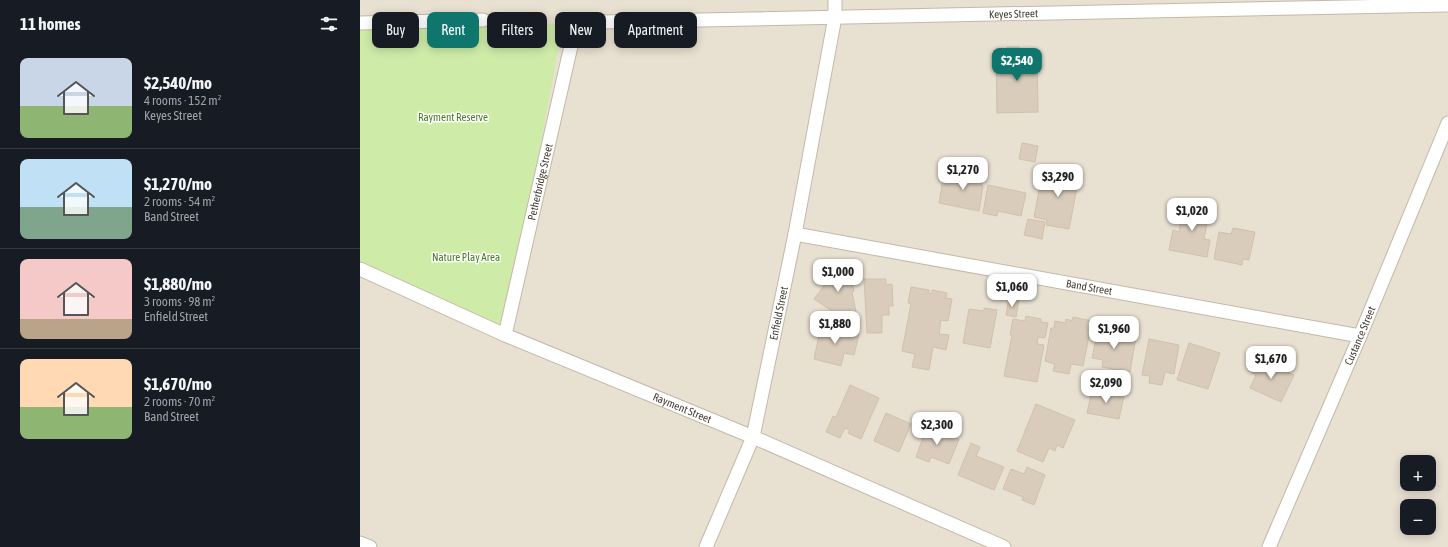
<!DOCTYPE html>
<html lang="en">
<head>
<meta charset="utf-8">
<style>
	:root { --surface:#171b24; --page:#20242c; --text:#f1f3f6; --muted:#9ea1a6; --line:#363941; --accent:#0f766e }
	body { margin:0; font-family:"Asap Condensed",sans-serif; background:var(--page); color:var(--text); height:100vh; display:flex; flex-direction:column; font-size:15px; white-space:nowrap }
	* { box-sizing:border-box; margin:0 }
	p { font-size:13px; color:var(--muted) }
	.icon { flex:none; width:22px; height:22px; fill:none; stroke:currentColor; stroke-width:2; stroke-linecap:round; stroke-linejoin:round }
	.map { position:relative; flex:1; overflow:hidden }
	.details { display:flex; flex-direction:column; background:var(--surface); width:360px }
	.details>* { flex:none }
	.banner { position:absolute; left:12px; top:12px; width:380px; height:36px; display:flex; gap:8px }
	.controls { position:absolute; left:1040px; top:455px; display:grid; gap:8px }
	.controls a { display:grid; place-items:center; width:36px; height:36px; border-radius:8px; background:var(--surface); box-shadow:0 2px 10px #0003; font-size:20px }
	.price { position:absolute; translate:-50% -34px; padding:0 9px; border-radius:8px; background:#fff; color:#222; font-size:13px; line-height:26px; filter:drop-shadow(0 1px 2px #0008) }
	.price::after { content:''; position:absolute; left:50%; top:24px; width:12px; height:9px; margin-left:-6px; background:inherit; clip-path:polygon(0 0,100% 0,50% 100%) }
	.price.selected { background:var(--accent); color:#fff }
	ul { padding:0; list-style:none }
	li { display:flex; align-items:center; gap:12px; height:100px; padding:0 20px }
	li+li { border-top:1px solid var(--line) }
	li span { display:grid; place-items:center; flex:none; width:112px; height:80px; border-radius:8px; color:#555 }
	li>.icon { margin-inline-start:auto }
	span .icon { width:48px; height:48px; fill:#fffc; stroke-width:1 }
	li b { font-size:17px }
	h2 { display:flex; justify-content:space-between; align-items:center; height:48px; padding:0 20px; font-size:17px }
	.chip { padding:0 14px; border-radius:8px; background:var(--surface); box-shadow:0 2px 10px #0003; font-size:14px; line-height:36px }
	.chip.selected { background:var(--accent); color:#fff }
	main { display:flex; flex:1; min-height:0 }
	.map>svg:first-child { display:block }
	.residential { fill:#e8e0d1; fill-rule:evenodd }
	.green { fill:#cfeba8 }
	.building { fill:#d9ccbb; stroke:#d1c1ab }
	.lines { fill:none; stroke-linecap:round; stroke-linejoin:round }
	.minor-casing { stroke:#c2b9a8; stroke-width:15 }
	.minor { stroke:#fff; stroke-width:13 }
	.labels { text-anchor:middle; stroke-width:3; stroke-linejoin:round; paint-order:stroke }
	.street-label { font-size:11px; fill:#453e33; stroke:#fff }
	.park-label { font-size:11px; fill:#467b22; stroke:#fff }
</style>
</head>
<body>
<main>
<section class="details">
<h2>11 homes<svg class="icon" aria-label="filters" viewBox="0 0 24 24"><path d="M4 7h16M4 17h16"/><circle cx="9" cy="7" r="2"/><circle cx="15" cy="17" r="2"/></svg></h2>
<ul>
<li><span style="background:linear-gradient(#c9d6e8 60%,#8fb573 0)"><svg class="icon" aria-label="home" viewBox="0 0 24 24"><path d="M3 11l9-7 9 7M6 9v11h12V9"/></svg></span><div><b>$2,540/mo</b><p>4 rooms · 152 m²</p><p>Keyes Street</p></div></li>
<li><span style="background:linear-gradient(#bfe0f5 60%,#7fa58c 0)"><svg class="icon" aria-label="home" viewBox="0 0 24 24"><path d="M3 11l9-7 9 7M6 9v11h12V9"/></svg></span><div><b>$1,270/mo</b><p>2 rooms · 54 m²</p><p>Band Street</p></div></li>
<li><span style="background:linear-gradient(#f6c9c9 75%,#b9a48a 0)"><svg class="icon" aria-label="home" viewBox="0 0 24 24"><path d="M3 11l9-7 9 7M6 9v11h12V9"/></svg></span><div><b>$1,880/mo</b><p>3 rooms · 98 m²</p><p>Enfield Street</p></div></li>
<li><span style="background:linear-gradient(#ffd9b3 60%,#8fb573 0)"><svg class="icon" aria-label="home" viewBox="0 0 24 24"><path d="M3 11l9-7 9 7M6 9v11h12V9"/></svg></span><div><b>$1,670/mo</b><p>2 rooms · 70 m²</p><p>Band Street</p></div></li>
</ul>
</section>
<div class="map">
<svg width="1088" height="547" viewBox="0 0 1088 547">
	<rect width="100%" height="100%" fill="#f3eee3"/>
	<!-- residential -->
	<path class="residential" d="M0,0H1088V547H0ZM1047,462H1069V484H1047ZM1047,506H1069V528H1047Z"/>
	<!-- green -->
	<polygon class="green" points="0,24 203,24 145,335 0,269"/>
	<!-- building -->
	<g class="building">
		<polygon points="647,47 659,47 659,55 677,55 678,112 637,113 636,51 647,50"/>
		<polygon points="662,143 678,146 675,162 659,159"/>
		<polygon points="692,167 720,172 709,229 686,225 687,220 674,217 680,185 688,186"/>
		<polygon points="610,171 623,174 621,186 623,186 619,211 579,203 583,179 587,179 588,175 609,178"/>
		<polygon points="628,185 666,193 661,216 638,211 637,216 623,213"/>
		<polygon points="824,203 850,208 844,239 850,240 847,257 809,250 813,230 819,232"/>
		<polygon points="668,219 685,222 682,239 664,235"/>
		<polygon points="873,228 895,232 889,260 883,259 882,265 854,259 859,232 871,234"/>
		<polygon points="487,265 494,291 492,292 497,317 487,319 484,317 481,311 475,313 454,299 464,286 462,277 470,275 469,272 475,270 474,267"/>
		<polygon points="504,279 526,279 526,285 532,284 533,306 529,306 529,315 522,315 522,333 507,333"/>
		<polygon points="551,287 569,290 569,293 572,294 572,290 587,293 586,298 592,299 588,321 581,320 579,334 589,335 586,350 573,347 569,370 552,367 555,354 542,351 551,304 548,303"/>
		<polygon points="649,298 659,300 656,317 646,315"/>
		<polygon points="624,308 637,310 630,348 603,343 609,309 624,311"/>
		<polygon points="666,316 681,319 681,322 688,323 685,338 678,337 677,344 684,345 677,382 644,376 652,335 650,335 653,319 665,321"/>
		<polygon points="713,317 732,321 723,366 711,364 709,374 693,371 695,364 685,361 691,328 694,328 695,321 705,323 706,319 712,321"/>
		<polygon points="461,326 499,334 494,355 484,353 481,366 454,359"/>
		<polygon points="744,328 760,331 760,334 776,337 770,372 742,367 743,360 732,358 738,329 743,330"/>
		<polygon points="789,339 819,345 814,374 805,372 802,385 789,383 790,376 782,375"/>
		<polygon points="829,343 860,353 848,389 817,380"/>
		<polygon points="897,358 934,375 921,402 890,388 896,375 891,372"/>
		<polygon points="490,385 519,398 501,439 488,433 490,430 485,428 480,438 466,432 473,416 476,417"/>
		<polygon points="732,390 764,396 759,419 727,413"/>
		<polygon points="676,404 715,420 703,448 697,445 695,451 689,448 683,462 657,451"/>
		<polygon points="526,413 551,424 539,452 514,441"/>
		<polygon points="567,426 599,439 589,464 571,457 569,462 556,457"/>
		<polygon points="611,443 620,447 616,456 644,467 634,490 598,475"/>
		<polygon points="667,467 685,475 674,505 662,500 663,497 643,489 651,469 664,474"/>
	</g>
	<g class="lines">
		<defs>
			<g id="minor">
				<polyline points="0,23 123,20"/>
				<path id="s1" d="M435,234L1000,336"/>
				<path id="s2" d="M0,269L145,335L393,437L644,547"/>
				<path id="s3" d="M145,335L211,46L220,30L239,22L1088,5"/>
				<polyline points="0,543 10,547"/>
				<path id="s4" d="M346,547L393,437L435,234L475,17V0"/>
				<path id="s5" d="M909,547L1000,336L1088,123"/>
			</g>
		</defs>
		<!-- minor casing -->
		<use href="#minor" class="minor-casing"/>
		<!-- minor -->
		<use href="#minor" class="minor"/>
	</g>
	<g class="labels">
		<!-- street labels -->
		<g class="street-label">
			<text dy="4" stroke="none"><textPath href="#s3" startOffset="750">Keyes Street</textPath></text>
			<text dy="4" stroke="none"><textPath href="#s3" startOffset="157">Petherbridge Street</textPath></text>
			<text dy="4" stroke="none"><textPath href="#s1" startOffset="299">Band Street</textPath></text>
			<text dy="4" stroke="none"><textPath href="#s4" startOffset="246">Enfield Street</textPath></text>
			<text dy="4" stroke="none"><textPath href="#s5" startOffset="230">Custance Street</textPath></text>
			<text dy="4" stroke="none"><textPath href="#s2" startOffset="351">Rayment Street</textPath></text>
		</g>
		<!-- park labels -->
		<g class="park-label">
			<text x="93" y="121">Rayment Reserve</text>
			<text x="106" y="261">Nature Play Area</text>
		</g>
	</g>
</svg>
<div class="controls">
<a>+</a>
<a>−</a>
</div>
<b class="price selected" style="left:657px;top:82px">$2,540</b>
<b class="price" style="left:603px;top:191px">$1,270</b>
<b class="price" style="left:698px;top:198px">$3,290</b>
<b class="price" style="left:832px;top:232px">$1,020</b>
<b class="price" style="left:478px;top:293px">$1,000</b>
<b class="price" style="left:652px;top:308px">$1,060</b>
<b class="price" style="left:475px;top:345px">$1,880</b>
<b class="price" style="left:754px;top:350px">$1,960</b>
<b class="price" style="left:911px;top:380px">$1,670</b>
<b class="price" style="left:746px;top:404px">$2,090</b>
<b class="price" style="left:577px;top:446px">$2,300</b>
<div class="banner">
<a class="chip">Buy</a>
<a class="chip selected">Rent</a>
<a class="chip">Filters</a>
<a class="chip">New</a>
<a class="chip">Apartment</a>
</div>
</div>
</main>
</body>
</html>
